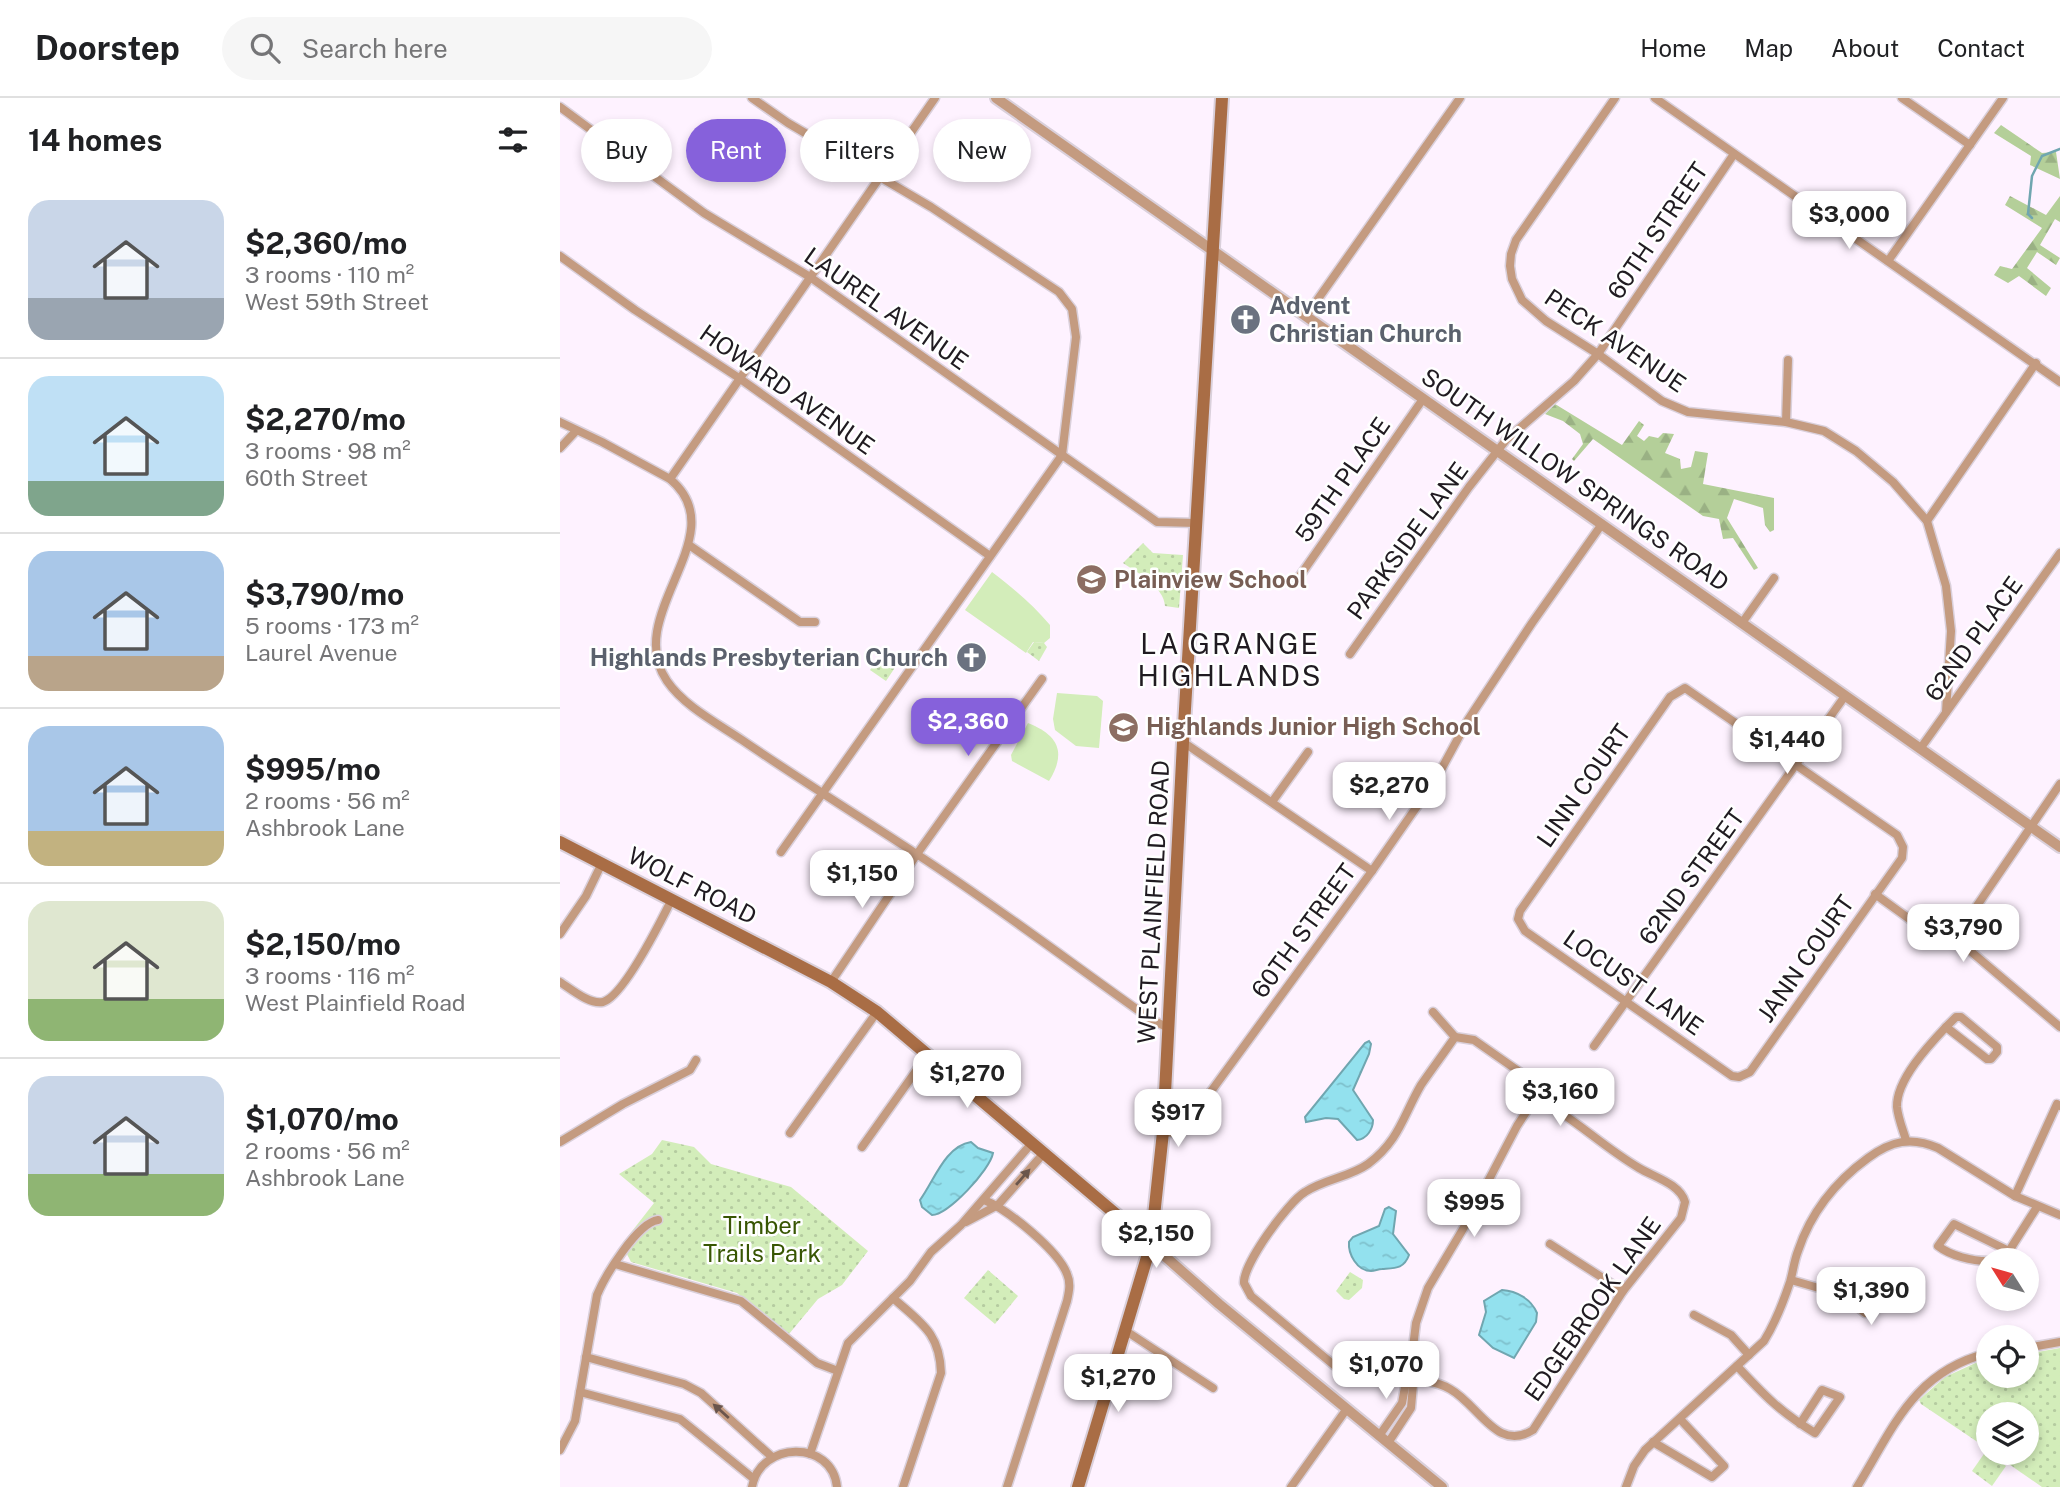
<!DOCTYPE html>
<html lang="en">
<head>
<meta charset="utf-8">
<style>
	:root { --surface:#fff; --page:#f6f6f6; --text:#202124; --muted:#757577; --line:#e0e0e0; --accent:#8661db }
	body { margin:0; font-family:"Public Sans",sans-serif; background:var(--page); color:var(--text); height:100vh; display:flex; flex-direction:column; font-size:26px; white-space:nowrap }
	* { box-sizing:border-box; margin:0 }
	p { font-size:23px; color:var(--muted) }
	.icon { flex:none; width:38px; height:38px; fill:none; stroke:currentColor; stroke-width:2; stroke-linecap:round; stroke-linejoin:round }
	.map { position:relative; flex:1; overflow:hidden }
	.side { display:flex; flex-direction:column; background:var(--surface); width:560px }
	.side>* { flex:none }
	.hud { position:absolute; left:21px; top:21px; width:665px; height:63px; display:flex; gap:14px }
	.needle { width:46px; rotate:307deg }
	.tools { position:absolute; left:1416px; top:1150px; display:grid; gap:14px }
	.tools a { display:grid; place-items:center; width:63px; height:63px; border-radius:50%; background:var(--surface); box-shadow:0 4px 10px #0003; font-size:35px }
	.price { position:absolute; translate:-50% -60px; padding:0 16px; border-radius:14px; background:#fff; color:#222; font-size:23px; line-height:46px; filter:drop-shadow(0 2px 4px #0008) }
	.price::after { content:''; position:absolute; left:50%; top:42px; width:21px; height:16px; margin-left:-10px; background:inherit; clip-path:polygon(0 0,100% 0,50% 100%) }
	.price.selected { background:var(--accent); color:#fff }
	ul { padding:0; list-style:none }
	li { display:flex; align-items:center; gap:21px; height:175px; padding:0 28px }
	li+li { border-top:2px solid var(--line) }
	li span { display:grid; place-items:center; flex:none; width:196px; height:140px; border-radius:21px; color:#555 }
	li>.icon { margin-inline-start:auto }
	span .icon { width:84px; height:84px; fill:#fffc; stroke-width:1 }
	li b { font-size:30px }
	h2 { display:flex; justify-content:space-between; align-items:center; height:84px; padding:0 28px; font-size:30px }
	.pill { padding:0 24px; border-radius:32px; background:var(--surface); box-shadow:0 4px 10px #0003; font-size:24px; line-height:63px }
	.pill.selected { background:var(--accent); color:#fff }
	header { display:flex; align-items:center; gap:42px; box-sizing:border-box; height:98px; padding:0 35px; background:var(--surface); border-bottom:2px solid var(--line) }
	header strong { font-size:33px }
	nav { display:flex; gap:38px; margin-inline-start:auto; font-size:24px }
	.search { width:490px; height:63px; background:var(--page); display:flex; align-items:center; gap:18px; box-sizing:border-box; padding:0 24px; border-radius:38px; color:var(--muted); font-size:26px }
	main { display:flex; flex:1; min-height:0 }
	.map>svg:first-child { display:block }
	.grass { fill:#d3edba }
	.forest { fill:url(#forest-firs) }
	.park { fill:url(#park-dots) }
	.water { fill:url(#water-ripples); stroke:#70a6b0; stroke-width:2 }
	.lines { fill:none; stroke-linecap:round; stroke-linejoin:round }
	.stream { stroke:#70a6b0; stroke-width:2.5 }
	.minor-casing { stroke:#dad0db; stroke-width:11 }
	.tertiary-casing { stroke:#dad0db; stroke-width:14 }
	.secondary-casing { stroke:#dad0db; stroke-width:16 }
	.minor { stroke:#c49b80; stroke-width:8 }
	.tertiary { stroke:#c49b80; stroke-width:10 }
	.secondary { stroke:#a96d45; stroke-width:12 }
	.oneway { fill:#6a554c }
	.labels { text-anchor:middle; stroke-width:5; stroke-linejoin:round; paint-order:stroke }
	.street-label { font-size:24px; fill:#201b21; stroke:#fff }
	.worship-label { font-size:24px; font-weight:bold; fill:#5b616d; stroke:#fff; text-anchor:start }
	.education-label { font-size:24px; font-weight:bold; fill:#785e54; stroke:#fff; text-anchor:start }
	.park-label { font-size:24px; fill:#385603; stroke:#fff }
	.quarter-label { font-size:28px; letter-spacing:2px; fill:#201b21; stroke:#fff }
</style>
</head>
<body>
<header>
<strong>Doorstep</strong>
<div class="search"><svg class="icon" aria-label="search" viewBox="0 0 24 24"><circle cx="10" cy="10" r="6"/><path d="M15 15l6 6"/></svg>Search here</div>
<nav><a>Home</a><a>Map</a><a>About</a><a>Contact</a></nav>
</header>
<main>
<section class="side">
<h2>14 homes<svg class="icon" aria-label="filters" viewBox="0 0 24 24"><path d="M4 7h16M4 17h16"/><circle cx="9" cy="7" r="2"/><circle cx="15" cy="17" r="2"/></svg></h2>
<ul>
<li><span style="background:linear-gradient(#c9d6e8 70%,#9aa5b1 0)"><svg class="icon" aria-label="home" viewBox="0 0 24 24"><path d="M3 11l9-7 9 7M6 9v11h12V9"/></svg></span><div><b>$2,360/mo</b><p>3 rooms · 110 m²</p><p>West 59th Street</p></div></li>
<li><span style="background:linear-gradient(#bfe0f5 75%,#7fa58c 0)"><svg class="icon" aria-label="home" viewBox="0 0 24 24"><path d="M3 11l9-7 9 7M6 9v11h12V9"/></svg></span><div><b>$2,270/mo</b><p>3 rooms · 98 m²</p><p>60th Street</p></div></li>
<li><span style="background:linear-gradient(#a9c7e8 75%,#b9a48a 0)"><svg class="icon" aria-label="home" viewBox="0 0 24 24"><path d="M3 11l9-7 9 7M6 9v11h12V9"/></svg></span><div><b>$3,790/mo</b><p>5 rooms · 173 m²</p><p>Laurel Avenue</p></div></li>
<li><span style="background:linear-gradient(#a9c7e8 75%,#c2b280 0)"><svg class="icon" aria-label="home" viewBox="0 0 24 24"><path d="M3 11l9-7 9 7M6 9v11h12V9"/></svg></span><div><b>$995/mo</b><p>2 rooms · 56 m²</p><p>Ashbrook Lane</p></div></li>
<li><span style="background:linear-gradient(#dfe7d0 70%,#8fb573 0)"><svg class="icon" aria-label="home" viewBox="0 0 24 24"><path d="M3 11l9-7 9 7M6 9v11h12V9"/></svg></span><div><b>$2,150/mo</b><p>3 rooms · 116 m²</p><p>West Plainfield Road</p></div></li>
<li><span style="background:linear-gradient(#c9d6e8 70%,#8fb573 0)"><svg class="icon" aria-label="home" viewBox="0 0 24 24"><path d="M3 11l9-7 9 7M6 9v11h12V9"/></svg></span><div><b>$1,070/mo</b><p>2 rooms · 56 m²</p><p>Ashbrook Lane</p></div></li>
</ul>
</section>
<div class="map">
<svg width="1500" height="1389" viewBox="0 0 1500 1389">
	<defs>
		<pattern id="forest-firs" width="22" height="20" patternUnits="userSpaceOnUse" patternTransform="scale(1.75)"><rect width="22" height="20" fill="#b4cf99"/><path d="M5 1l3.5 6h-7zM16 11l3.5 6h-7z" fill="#9ab184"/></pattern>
		<pattern id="park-dots" width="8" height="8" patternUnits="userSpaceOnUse" patternTransform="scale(1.75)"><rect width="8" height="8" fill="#d3edba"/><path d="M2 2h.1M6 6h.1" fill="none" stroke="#b5cba0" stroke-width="1.8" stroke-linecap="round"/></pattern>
		<pattern id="water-ripples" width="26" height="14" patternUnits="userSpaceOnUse" patternTransform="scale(1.75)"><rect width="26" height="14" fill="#93e1ee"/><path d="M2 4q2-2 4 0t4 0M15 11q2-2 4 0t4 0" fill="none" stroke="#7ec0cc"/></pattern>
	</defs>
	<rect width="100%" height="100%" fill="#fef2ff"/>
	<!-- grass -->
	<g class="grass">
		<path d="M432,474C454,491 472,506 490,527V540L484,545L473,544L466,555L405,512Z"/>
		<polygon points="497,595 537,598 543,603 539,650 516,648 495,632 493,621"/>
		<path d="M468,625C498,637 507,654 489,683L452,663L451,657Z"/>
	</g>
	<!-- forest -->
	<g class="forest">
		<polygon points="1441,27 1482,55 1496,54 1500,81 1470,67 1471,58 1434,35"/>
		<polygon points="1450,98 1486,117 1500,98 1500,124 1495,121 1480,147 1500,160 1496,167 1477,154 1467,170 1491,190 1486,198 1459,178 1448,185 1434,177 1440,168 1452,171 1482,130 1445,107"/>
		<polygon points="995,306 1062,347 1079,323 1084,327 1077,338 1084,343 1089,338 1098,340 1103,335 1114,336 1105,355 1120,361 1121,371 1131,369 1135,353 1148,355 1143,386 1214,400 1214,432 1210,434 1205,427 1203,410 1174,401 1167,420 1198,470 1194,472 1173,440 1163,441 1159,421 1143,418 1033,341 1014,363 1012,361 1023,346 1020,336 1003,323 985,316"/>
	</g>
	<!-- park -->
	<g class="park">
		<path d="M583,445L593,455L623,457L619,510L605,508C604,489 578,475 563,465Z"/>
		<polygon points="474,544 484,545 487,549 479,563 467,554"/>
		<polygon points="316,563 324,569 329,563 336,568 326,583 310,572"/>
		<polygon points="102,1042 134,1049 151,1066 231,1089 308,1153 282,1187 258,1201 229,1236 177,1195 71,1164 62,1146 94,1105 59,1076 92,1056"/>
		<polygon points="428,1172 458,1198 435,1226 404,1200"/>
		<polygon points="790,1174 803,1182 802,1190 789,1202 784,1201 776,1193"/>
		<polygon points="1500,1250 1500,1389 1482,1389 1433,1355 1466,1354 1466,1316 1428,1316 1428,1351 1361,1306 1359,1302 1385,1279 1422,1262 1428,1261 1428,1278 1466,1278 1467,1256"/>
		<polygon points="1426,1353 1446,1368 1432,1388 1412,1373"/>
	</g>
	<!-- water -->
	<g class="water">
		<path d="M809,943L811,946L809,956L793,992L813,1022C813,1031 807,1041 797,1042L778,1021L766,1020L746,1024L745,1019L805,945Z"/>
		<path d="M411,1044L418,1050L433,1055C430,1072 388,1117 372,1117L362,1109L360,1102C374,1083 385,1048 411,1044Z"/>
		<path d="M829,1109L836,1113L833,1136L849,1157C844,1171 835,1170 822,1171C818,1171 815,1173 811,1173C797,1173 788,1156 789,1144L793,1139L819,1128L825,1111Z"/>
		<path d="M942,1192C957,1193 971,1201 977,1215L976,1224L954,1260L933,1250L919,1237L926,1214L924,1203Z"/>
	</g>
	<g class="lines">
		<!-- stream -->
		<polyline class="stream" points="1472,120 1468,116 1472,78 1482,58 1500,51"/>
		<defs>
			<g id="minor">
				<polyline points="192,0 228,25 371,109 499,194 512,211 516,239 502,357 221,754"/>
				<polyline points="1055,0 956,142 951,156 950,168 952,181 962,202 986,223 1038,256 1102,303 1128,314 1226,324 1264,333 1296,353 1333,384 1367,423 1386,488 1391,533 1386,614"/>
				<polyline points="1095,0 1500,284"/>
				<polyline points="1342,0 1410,47"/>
				<polyline points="0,9 144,115 250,179 597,424 636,425"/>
				<polyline points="0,158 75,212 179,280 430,458"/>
				<polyline points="1328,163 1443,0"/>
				<polyline points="746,218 900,0"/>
				<path d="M0,324L42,344L110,381C177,437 61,516 107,583C124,608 157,625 182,642C239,681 297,717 355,755C435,807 511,865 589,920L608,930"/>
				<polyline points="1226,324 1228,262"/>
				<polyline points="0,350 16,333"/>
				<polyline points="110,381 375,0"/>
				<polyline points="1367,423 1476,265"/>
				<polyline points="129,447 240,524 255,524"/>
				<polyline points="735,485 863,301"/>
				<polyline points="1182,525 1214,480"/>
				<polyline points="790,556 909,389 946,342 1014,283 1038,256 1174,56"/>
				<polygon points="1125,590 1337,737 1343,749 1342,760 1190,974 1179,979 1172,978 965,833 958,821 960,813 1110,599"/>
				<polyline points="623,644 812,773"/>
				<polyline points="1360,651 1500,455"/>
				<polyline points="712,704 748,654"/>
				<polyline points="1315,796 1370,836 1377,840 1395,840 1500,929"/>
				<polyline points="0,836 26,798 42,765"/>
				<polyline points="1395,840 1500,686"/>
				<path d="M0,884C11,891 30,907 43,904C64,898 102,821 112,801"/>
				<polyline points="271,884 357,756 482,581"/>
				<polyline points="873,914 895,939"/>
				<polygon points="1396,919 1401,919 1437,949 1437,954 1431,961 1427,961 1386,929"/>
				<path d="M895,939L914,942L964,977L973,988L976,999C1013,1019 1043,1049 1079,1070C1094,1079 1120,1086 1125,1104L1121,1120L1063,1193L973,1332C937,1355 919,1307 890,1291C859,1273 811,1287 775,1268L691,1198L684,1185C683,1166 728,1104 745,1094C765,1081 790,1079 808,1066C839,1043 843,1018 861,987C872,971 884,955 895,939Z"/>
				<polyline points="1034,948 1285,598"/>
				<polyline points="603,1034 615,1035 625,1029 812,773 876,681 908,622 972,525 1042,426"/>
				<polyline points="230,1035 317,914"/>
				<path d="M1346,1042C1343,1032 1338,1020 1337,1009C1336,982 1369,947 1386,929"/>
				<polyline points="0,1044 63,1006 130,972 136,962"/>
				<polyline points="302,1049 368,956"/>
				<polyline points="1455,1098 1497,1006 1500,1008"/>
				<path d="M424,1102C447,1111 498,1152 507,1176C511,1185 509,1194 507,1203L447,1389"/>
				<polyline points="406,1124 438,1107 484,1055"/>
				<polyline points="990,1146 1063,1193"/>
				<polyline points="1435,1162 1449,1153 1477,1109"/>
				<path d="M1428,1163C1412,1163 1391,1158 1378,1148L1394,1126L1449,1153"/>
				<polyline points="55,1166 181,1203 257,1265 278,1273"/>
				<polyline points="1231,1182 1283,1197 1305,1215 1315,1197 1295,1195 1283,1197"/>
				<path d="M333,1200C361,1225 380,1235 381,1275L343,1389"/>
				<polyline points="1134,1217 1171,1237 1189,1257"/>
				<polyline points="566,1233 653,1290"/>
				<polyline points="1466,1250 1500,1244"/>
				<polyline points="26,1259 124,1286 141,1295 212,1359"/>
				<path d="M1177,1268C1204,1297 1220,1314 1255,1335L1280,1299L1262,1292L1240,1326"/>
				<polyline points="20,1294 120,1321 194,1381"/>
				<polyline points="819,1338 842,1305 845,1289 849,1282 856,1225 868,1190 903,1131 957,1028 976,999"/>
				<polyline points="1093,1344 1152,1379 1164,1368 1120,1321"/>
				<polyline points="828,1345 851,1310 853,1287 849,1282"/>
				<path d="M0,1352L15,1323L37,1197C45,1178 77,1125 98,1122"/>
				<polyline points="250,1356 288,1245 350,1183 371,1154 401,1127 472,1045"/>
				<path d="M192,1389C200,1343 272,1341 277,1389"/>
				<polyline points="731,1389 786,1312"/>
				<path d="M1066,1389L1074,1368L1085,1352L1204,1243C1215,1225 1223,1205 1230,1184C1233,1174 1234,1163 1238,1153C1251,1114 1275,1084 1308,1060C1331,1043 1351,1038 1378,1050L1455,1098L1500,1117"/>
				<path d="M1297,1389C1334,1329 1353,1274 1428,1255"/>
			</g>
			<g id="tertiary">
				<polyline points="436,0 1500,749"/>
				<polyline points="591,1146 659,1206 882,1389"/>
			</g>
			<g id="secondary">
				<polyline points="0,744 271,884 317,914 591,1146"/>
				<polyline points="518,1389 591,1146 603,1034 623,644 662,0"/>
			</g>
		</defs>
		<!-- minor casing -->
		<use href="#minor" class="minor-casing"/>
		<!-- tertiary casing -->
		<use href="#tertiary" class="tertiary-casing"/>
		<!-- secondary casing -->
		<use href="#secondary" class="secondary-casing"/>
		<!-- minor -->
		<use href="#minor" class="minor"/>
		<!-- tertiary -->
		<use href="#tertiary" class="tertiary"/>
		<!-- secondary -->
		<use href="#secondary" class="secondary"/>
	</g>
	<!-- one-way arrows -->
	<defs><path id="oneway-solid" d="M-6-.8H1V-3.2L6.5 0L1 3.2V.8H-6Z" transform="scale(1.75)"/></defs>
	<g class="oneway">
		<use href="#oneway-solid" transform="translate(463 1079) rotate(-49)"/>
		<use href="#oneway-solid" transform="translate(161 1313) rotate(-138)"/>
	</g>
	<!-- icons -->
	<defs>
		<symbol id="church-disc" viewBox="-11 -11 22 22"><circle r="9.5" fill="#6b7280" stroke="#fff"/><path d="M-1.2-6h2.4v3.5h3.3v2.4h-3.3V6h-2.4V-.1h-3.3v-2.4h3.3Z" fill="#fff"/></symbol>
		<symbol id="school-disc" viewBox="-11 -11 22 22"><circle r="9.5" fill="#8d6e63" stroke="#fff"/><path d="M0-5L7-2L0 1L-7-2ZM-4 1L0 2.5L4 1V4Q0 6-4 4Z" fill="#fff"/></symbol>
	</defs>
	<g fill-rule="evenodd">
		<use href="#church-disc" x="668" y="204" width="35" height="35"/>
		<use href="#school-disc" x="514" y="464" width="35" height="35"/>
		<use href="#church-disc" x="394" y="542" width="35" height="35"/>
		<use href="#school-disc" x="546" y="612" width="35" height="35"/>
	</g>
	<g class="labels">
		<!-- street labels -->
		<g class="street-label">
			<text transform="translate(1098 133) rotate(-56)" y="8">60TH STREET</text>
			<text transform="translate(326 211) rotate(35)" y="8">LAUREL AVENUE</text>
			<text transform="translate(1055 243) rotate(34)" y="8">PECK AVENUE</text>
			<text transform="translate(227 292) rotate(35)" y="8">HOWARD AVENUE</text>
			<text transform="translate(783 382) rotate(-55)" y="8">59TH PLACE</text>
			<text transform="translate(1015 382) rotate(35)" y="8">SOUTH WILLOW SPRINGS ROAD</text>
			<text transform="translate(848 443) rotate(-54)" y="8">PARKSIDE LANE</text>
			<text transform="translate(1414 541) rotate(-54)" y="8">62ND PLACE</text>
			<text transform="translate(1024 688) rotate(-55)" y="8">LINN COURT</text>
			<text transform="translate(1132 779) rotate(-54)" y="8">62ND STREET</text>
			<text transform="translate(132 788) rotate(27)" y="8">WOLF ROAD</text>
			<text transform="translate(594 804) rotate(-87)" y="8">WEST PLAINFIELD ROAD</text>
			<text transform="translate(744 833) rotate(-54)" y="8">60TH STREET</text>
			<text transform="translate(1246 861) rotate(-55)" y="8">JANN COURT</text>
			<text transform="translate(1073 885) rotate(35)" y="8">LOCUST LANE</text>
			<text transform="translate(1033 1211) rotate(-55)" y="8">EDGEBROOK LANE</text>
		</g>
		<!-- worship labels -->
		<g class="worship-label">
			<text x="709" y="216">Advent<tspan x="709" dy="28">Christian Church</tspan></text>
			<text x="388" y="568" text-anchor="end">Highlands Presbyterian Church</text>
		</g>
		<!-- education labels -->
		<g class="education-label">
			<text x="554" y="490">Plainview School</text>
			<text x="586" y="637">Highlands Junior High School</text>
		</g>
		<!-- park labels -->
		<g class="park-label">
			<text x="202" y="1136">Timber<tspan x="202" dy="28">Trails Park</tspan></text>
		</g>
		<!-- quarter labels -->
		<g class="quarter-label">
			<text x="670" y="556">LA GRANGE<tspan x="670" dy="32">HIGHLANDS</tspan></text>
		</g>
	</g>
</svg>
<div class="tools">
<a><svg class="needle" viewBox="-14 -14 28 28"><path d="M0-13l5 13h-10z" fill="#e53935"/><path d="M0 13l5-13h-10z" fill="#757577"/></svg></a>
<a><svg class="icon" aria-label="locate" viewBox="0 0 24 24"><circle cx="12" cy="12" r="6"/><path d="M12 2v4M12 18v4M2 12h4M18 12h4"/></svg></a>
<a><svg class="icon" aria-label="layers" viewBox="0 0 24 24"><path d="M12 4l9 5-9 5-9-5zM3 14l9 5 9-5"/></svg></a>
</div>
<b class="price" style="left:1289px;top:153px">$3,000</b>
<b class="price selected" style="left:408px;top:660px">$2,360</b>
<b class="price" style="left:1227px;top:678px">$1,440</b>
<b class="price" style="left:829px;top:724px">$2,270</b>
<b class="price" style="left:302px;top:812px">$1,150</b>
<b class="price" style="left:1403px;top:866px">$3,790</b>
<b class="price" style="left:407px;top:1012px">$1,270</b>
<b class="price" style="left:1000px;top:1030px">$3,160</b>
<b class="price" style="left:618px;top:1051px">$917</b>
<b class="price" style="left:914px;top:1141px">$995</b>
<b class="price" style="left:596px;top:1172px">$2,150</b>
<b class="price" style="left:1311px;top:1229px">$1,390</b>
<b class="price" style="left:826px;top:1303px">$1,070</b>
<b class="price" style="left:558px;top:1316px">$1,270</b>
<div class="hud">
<a class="pill">Buy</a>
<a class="pill selected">Rent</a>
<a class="pill">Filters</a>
<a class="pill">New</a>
</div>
</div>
</main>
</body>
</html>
